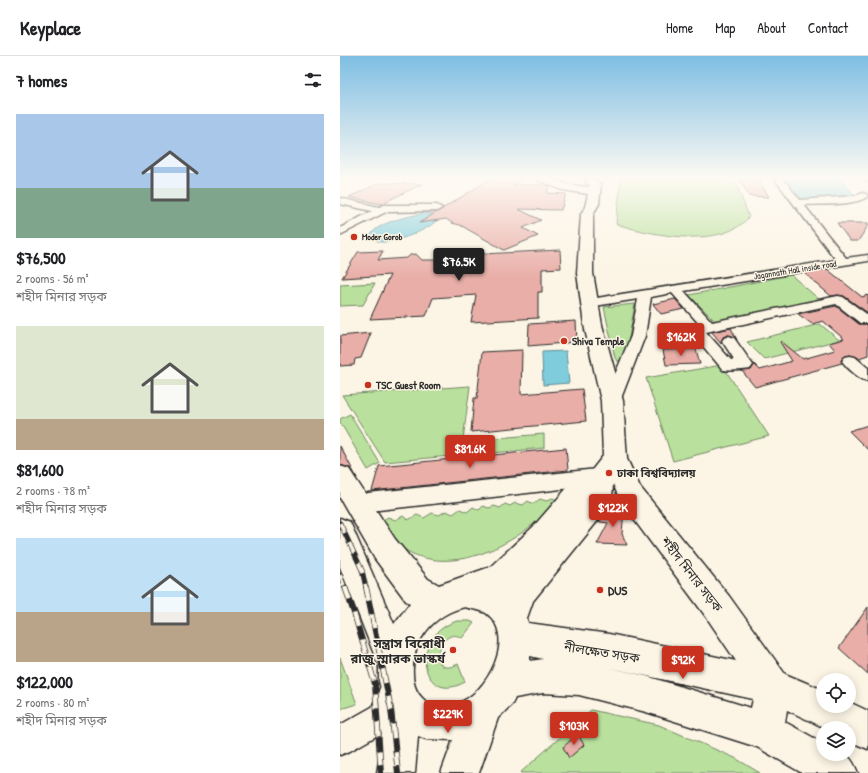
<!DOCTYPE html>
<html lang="en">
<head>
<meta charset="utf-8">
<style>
	:root { --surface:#fff; --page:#f2f2f2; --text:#202124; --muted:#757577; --line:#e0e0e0; --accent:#c8321e }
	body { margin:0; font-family:"Patrick Hand","Noto Sans Bengali",sans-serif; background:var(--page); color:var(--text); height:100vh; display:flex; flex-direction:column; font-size:15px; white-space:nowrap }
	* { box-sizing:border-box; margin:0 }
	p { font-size:13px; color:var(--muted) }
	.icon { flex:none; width:22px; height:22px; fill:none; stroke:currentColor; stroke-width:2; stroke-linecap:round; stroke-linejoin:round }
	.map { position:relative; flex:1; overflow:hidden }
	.details { display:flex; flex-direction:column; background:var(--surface); width:340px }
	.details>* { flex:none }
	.fabs { position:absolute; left:476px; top:617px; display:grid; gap:8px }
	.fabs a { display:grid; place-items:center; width:40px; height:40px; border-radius:50%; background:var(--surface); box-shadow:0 2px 10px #0003; font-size:20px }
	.price { position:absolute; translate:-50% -34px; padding:0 9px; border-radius:4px; background:var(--accent); color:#fff; font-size:13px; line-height:26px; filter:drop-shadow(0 1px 2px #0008) }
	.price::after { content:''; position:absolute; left:50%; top:24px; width:12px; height:9px; margin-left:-6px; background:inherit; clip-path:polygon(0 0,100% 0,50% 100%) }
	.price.selected { background:#222; color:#fff }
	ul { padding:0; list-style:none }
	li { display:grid; align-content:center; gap:8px; height:212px; padding:0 16px }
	li span { display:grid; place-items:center; height:124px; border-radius:0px; color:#555 }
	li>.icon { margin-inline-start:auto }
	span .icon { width:72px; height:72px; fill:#fffc; stroke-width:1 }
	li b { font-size:17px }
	h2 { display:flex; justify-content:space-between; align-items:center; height:48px; padding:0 16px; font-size:17px }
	header { display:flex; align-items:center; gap:24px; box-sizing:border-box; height:56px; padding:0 20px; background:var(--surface); border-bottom:1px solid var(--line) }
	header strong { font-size:19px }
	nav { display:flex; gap:22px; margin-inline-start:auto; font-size:14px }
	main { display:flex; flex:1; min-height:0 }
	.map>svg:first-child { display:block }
	.green { fill:#b9e19d; stroke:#728664 }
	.water { fill:#7fcddc; stroke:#5d8c95 }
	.building { fill:#e9aea8; stroke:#2b2b2b }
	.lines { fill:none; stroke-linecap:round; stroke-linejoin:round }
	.minor-casing { stroke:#2b2b2b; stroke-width:3 }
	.major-casing { stroke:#2b2b2b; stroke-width:3 }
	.minor { fill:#fcf5e5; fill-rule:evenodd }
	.major { fill:#fcf5e5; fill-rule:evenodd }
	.rail-far1-casing { stroke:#2b2b2b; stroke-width:5 }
	.rail-casing { stroke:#2b2b2b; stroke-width:6 }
	.rail-far1 { stroke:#fcf5e5; stroke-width:3.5; stroke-dasharray:11; stroke-linecap:butt }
	.rail { stroke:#fcf5e5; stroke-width:4.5; stroke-dasharray:14; stroke-linecap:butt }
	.poi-dot { fill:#c8321e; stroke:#fcf5e5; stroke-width:1.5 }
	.labels { text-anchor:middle; stroke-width:3; stroke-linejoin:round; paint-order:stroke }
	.far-poi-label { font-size:9px; font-weight:bold; fill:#2b2b2b; stroke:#fcf5e5; text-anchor:start }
	.far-street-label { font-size:9px; fill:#2b2b2b; stroke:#fcf5e5 }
	.poi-label { font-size:11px; font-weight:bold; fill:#2b2b2b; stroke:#fcf5e5; text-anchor:start }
	.near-street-label { font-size:13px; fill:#2b2b2b; stroke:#fcf5e5 }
	.near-poi-label { font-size:13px; font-weight:bold; fill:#2b2b2b; stroke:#fcf5e5; text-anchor:start }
</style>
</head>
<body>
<header>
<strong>Keyplace</strong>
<nav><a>Home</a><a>Map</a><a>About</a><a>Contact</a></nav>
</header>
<main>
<section class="details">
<h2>7 homes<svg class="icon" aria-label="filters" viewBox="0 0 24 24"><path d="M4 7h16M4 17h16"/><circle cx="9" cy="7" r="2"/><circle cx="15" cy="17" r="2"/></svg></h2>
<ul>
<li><span style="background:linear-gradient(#a9c7e8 60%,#7fa58c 0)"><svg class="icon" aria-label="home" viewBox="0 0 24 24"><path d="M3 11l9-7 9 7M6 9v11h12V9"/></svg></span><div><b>$76,500</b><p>2 rooms · 56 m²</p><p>শহীদ মিনার সড়ক</p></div></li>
<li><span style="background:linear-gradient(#dfe7d0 75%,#b9a48a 0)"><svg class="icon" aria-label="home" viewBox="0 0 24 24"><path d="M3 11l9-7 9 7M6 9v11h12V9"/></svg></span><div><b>$81,600</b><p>2 rooms · 78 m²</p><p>শহীদ মিনার সড়ক</p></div></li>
<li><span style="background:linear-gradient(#bfe0f5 60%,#b9a48a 0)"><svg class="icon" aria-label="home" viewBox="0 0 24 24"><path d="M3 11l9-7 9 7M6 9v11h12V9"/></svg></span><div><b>$122,000</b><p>2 rooms · 80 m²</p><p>শহীদ মিনার সড়ক</p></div></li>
</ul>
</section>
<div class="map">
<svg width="528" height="717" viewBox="0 0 528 717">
	<rect width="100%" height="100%" fill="#fcf5e5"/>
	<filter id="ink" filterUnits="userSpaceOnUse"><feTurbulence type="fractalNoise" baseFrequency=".025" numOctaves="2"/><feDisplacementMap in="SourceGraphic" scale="8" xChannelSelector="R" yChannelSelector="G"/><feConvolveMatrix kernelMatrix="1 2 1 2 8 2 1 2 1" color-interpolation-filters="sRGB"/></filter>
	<g filter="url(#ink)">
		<!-- green -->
		<g class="green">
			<path d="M281,122H394L409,161C382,194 312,179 276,168Z"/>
			<polygon points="451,219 481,245 376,266 349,239"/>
			<polygon points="35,227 23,249 0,250 0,229"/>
			<polygon points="295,248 287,293 281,305 277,305 275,302 264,251"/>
			<polygon points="480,268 499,284 424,303 407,286"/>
			<polygon points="382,309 429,380 333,405 306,322"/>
			<polygon points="130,330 121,399 45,406 2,339"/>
			<polygon points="10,358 40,407 28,414 0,366 0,363"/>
			<polygon points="204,378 204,392 132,399 133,384"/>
			<path d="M212,442L218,444C186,483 117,523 67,495C56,489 48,476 40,466L48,461L55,464L63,460L68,464L77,459L84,462L92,457L99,459L106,455L113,458L120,453L127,456L133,451L139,454L143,450L149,452L154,450L160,452L165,448L170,450L175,447L183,449L188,445L193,448L200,443L206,445Z"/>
			<path d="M117,565H130L134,567L122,582C99,567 85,625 118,608L125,626C81,651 67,580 117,565Z"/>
			<polygon points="0,602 17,648 0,653"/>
			<polygon points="251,654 319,669 395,702 420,717 180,717"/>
		</g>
		<!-- water -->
		<g class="water">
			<path d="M447,122H499L516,140V142L467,144C457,142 447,133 447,122Z"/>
			<path d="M86,157L97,159L99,162C90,174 55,187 41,186C36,185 34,183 30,180C38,165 71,160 86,157Z"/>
			<polygon points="226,295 229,327 203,329 202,296"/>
		</g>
		<!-- building -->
		<g class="building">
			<polygon points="152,122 183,122 173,129 208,129 209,130 207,137 226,138 221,154 178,153 201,164 183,172 198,180 164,194 120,169 112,167 106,163 79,167"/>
			<polygon points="399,122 418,123 429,141 409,140"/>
			<polygon points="39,127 82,128 41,148 9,141"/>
			<polygon points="497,167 528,167 528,170 518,185 510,185"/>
			<polygon points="142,194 143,198 220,194 221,212 202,213 202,236 198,236 198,262 131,266 136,239 93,242 86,260 30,263 50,219 2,222 18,196 43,195 38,204 67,202 70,199 76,198 82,204 100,204 102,196"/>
			<polygon points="487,213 522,241 528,239 528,257 504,240 498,239 491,240 464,217"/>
			<polygon points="335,243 344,253 321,258 313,248"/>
			<polygon points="496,250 519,268 528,268 528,299 519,302 510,299 505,300 501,304 502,307 415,331 402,315 411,314 414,309 413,307 420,314 452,305 440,286 441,285 463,303 495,294 489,287 504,283 483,265 472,268 458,258"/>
			<polygon points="236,265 237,286 188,290 189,268"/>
			<polygon points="391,272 397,284 395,281 388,279 383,281 381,287 372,276"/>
			<polygon points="31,277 21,302 15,303 14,309 0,310 0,280"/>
			<polygon points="356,293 360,308 326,309 323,294"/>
			<polygon points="182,294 181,338 242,333 246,365 131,376 134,342 137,342 142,296"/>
			<polygon points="528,369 528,394 509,375"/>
			<polygon points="0,390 17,422 10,412 0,409"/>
			<polygon points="226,392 228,414 32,435 39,410"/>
			<polygon points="270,451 284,453 282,478 287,489 257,488 268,467 260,466 260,464"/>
			<polygon points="528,551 528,618 499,592"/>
			<polygon points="238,678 244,689 229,702 223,691"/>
		</g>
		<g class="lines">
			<defs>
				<g id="minor">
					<path d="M434,122H442L460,144L515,140L523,137L526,138L528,140C518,150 479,148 464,149L506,202L528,199V205L344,235L372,266L498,240L503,241L528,259V267H520L496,248L366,276L391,304L394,303L382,285L384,282L389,280L394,282L413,309L410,313C407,314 386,315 383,314L352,277L350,274L352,271L360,269L332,237L311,241L305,280L280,345L278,349L272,351L266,349L264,345L291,280L298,243L249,251L244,250L243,247L244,244L496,204Z"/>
					<polygon points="523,122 528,122 528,125 524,124"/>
					<polygon points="0,142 39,151 44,149 97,149 102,152 97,155 46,156 0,179 0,172 32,155 0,148"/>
					<path d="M510,300L515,301L528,312V325C519,323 508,313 502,305L505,301Z"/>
					<polygon points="257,413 264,415 267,421 264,427 257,429 30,455 19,459 12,456 9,450 12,444 28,437"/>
					<polygon points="51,626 61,630 65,640 52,671 10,695 0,699 0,669 32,651 41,630"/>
				</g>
				<path id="major" d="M197,122H210L229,129L249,131V129L245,125L247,123L252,122L261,128L259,148L253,158V217L262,269L283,345L287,403L300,431L389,540L445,618L483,634V650H509V646L528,655V693L509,685V672H485L447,654L445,666L483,687V698C505,698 509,695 518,717H462L417,691L306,656L239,639L203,637L175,642L172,648L158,662L139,717H101L113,684L86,683L78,680L75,717H37L40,698L44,643L39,625V611L0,511V462L10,466L54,568L70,547L66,545L35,503L0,442V410L9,413L55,483L88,523L99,529L150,511L193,471L234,424L252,414L263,400L261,345L244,269L237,217L241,158L245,151L248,138L223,134L198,124ZM273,428L281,446L367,562L396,605L269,578L188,567L187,562L193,545L268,452L272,444ZM125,551C131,553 141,554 146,557C178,580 147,639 116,648C108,650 96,647 88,647C78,640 73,631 73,618C71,586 93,558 125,551ZM190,600L203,603L190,605ZM266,611L413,643L411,652L306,620Z"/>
			</defs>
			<!-- minor casing -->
			<use href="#minor" class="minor-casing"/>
			<!-- major casing -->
			<use href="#major" class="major-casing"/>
			<!-- minor -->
			<use href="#minor" class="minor"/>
			<!-- major -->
			<use href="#major" class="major"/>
			<defs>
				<g id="rail-far1">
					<polyline points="0,467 22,514 26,532"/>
					<polyline points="0,519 5,532"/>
				</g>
				<g id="rail">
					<polyline points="5,531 14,557 35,628 41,717"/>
					<polyline points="26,531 51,653 58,717"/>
				</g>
			</defs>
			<!-- rail-far1 casing -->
			<use href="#rail-far1" class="rail-far1-casing"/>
			<!-- rail casing -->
			<use href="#rail" class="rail-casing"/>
			<!-- rail-far1 -->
			<use href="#rail-far1" class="rail-far1"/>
			<!-- rail -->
			<use href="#rail" class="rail"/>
		</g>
	</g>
	<!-- sky -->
	<linearGradient id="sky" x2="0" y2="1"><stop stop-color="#7ebee3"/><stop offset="0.55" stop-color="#fefaf3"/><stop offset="1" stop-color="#fefaf3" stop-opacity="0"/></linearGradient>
	<rect width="528" height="222" fill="url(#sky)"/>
	<!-- markers -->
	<g class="poi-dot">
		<circle cx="14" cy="181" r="4"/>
		<circle cx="224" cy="285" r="4"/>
		<circle cx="28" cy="329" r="4"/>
		<circle cx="269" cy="417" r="4"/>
		<circle cx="260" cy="534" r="4"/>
		<circle cx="113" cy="594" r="4"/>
	</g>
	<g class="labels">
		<!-- far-poi labels -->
		<g class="far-poi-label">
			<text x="22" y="184">Moder Gorob</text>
		</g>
		<!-- far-street labels -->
		<g class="far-street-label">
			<text transform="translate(455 214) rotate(-9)" y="3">Jagannath Hall inside road</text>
		</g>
		<!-- poi labels -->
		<g class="poi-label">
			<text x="232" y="289">Shiva Temple</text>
			<text x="36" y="333">TSC Guest Room</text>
			<text x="277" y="421">ঢাকা বিশ্ববিদ্যালয়</text>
		</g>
		<!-- near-street labels -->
		<g class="near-street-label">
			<text transform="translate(352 518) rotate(52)" y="5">শহীদ মিনার সড়ক</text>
			<text transform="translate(262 596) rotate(9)" y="5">নীলক্ষেত সড়ক</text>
		</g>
		<!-- near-poi labels -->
		<g class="near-poi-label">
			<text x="268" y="539">DUS</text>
			<text x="105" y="592" text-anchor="end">সন্ত্রাস বিরোধী<tspan x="105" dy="15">রাজু স্মারক ভাস্কর্য</tspan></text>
		</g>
	</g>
</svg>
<div class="fabs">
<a><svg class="icon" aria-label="locate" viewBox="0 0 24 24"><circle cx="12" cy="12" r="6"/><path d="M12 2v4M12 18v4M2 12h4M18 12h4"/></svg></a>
<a><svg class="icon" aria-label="layers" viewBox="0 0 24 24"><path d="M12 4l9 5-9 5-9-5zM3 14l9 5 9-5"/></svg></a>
</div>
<b class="price selected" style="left:119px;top:226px">$76.5K</b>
<b class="price" style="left:341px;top:301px">$162K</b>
<b class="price" style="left:130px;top:413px">$81.6K</b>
<b class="price" style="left:273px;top:472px">$122K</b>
<b class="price" style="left:343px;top:624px">$92K</b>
<b class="price" style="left:108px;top:678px">$229K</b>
<b class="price" style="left:234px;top:690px">$103K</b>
</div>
</main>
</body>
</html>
